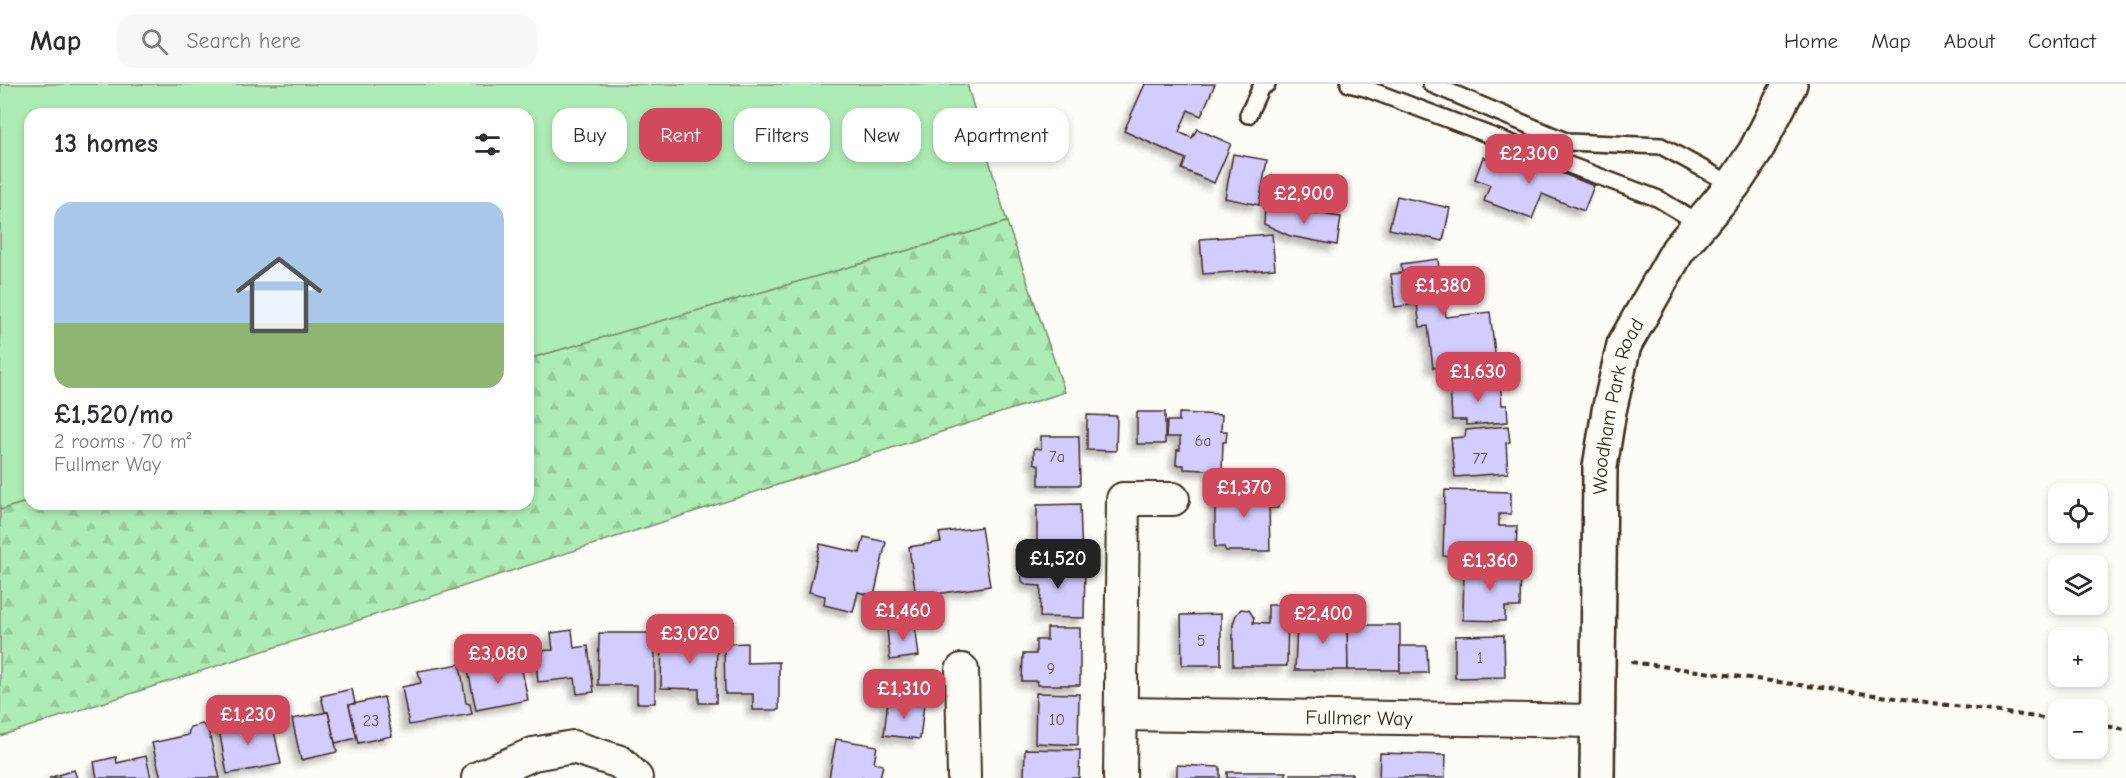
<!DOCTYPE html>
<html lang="en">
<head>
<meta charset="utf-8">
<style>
	:root { --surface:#fff; --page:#f7f7f7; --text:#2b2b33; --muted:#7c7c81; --line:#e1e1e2; --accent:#d1495b }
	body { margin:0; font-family:"Comic Neue",sans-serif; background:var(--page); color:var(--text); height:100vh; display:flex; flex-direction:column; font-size:22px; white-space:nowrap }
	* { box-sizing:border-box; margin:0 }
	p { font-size:20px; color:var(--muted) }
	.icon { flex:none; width:33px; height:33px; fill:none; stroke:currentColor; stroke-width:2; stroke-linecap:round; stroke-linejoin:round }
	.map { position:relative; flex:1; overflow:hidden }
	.drawer { position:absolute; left:24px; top:24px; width:510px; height:402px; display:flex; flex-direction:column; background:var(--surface); border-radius:18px; box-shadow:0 3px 9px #0003 }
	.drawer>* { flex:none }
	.top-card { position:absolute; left:552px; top:24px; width:570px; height:54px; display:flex; gap:12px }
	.fabs { position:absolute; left:2048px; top:399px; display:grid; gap:12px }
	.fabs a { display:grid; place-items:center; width:60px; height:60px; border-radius:12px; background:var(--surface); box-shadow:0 3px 9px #0003; font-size:30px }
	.price { position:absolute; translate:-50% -51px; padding:0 14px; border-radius:12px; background:var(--accent); color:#fff; font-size:20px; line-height:39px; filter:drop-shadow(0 2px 3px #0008) }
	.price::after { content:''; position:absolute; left:50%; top:36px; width:18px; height:14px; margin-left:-9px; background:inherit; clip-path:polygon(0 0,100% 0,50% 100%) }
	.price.selected { background:#222; color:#fff }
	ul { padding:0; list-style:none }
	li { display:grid; align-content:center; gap:12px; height:318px; padding:0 30px }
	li+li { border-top:2px solid var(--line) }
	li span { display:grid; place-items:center; height:186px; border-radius:18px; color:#555 }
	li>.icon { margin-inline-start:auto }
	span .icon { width:108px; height:108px; fill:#fffc; stroke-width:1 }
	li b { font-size:26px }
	h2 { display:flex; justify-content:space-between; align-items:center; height:72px; padding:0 30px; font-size:26px }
	.chip { padding:0 21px; border-radius:18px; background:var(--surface); box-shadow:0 3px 9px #0003; font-size:21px; line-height:54px }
	.chip.selected { background:var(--accent); color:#fff }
	header { display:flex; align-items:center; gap:36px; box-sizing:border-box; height:84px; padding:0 30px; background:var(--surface); border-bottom:2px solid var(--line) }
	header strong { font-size:28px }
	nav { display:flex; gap:33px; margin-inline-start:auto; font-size:21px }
	.search { width:420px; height:54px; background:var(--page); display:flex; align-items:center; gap:15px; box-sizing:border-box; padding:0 21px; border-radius:18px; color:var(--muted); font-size:22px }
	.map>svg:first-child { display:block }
	.green { fill:#adecb4; stroke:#748b69; stroke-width:1.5 }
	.forest { fill:url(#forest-firs); stroke:#748b69; stroke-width:1.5 }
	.building { fill:#d3ccff; stroke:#3b2a1e; stroke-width:1.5; filter:url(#shadow) }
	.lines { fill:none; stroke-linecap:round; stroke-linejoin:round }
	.lane-casing { stroke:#3b2a1e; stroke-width:20 }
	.street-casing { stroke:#3b2a1e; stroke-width:36 }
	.secondary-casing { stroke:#3b2a1e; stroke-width:38 }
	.path { stroke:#3b2a1e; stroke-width:4; stroke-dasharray:6 4.5; stroke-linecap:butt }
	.lane { stroke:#fdfcf7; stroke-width:15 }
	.street { stroke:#fdfcf7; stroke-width:32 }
	.secondary { stroke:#fdfcf7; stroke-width:33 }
	.labels { text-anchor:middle; stroke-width:4.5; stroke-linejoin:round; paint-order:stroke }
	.number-label { font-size:16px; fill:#615256 }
	.street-label { font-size:20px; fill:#3b2a1e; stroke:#fdfcf7 }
</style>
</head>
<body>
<header>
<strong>Map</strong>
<div class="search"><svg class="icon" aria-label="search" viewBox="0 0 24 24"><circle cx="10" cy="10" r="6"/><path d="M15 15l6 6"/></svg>Search here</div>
<nav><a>Home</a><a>Map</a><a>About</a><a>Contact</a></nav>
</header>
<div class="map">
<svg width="2126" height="694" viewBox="0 0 2126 694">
	<defs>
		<pattern id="forest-firs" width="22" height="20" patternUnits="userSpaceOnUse" patternTransform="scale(1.5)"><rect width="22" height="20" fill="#adecb4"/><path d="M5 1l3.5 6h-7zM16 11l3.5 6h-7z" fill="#96cb9a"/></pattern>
		<filter id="shadow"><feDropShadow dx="-5.5" dy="5.5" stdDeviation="3" flood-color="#0004"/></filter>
	</defs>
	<rect width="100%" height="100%" fill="#fdfcf7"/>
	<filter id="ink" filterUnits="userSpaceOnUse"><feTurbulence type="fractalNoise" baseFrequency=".0167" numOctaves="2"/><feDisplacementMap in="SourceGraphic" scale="12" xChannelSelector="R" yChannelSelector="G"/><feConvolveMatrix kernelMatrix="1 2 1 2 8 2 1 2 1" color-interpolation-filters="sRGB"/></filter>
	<g filter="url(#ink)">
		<!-- green -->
		<polygon class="green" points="0,0 967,0 1007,138 528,275 528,30 30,30 30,417 0,426"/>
		<!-- forest -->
		<polygon class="forest" points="1007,138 1065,308 0,652 0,426 30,417 30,420 528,420 528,275"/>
		<!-- building -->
		<g class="building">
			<polygon points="1145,0 1215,0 1201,32 1188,26 1179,48 1192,54 1197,45 1231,60 1214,99 1182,85 1186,75 1124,47"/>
			<polygon points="1503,66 1594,102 1584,127 1542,110 1532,135 1484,117 1490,101 1475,95 1483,73 1498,79"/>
			<polygon points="1233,70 1267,76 1259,121 1225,114"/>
			<polygon points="1397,112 1450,124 1443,157 1389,145"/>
			<polygon points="1265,122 1341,133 1337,161 1290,152 1264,140"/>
			<polygon points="1272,150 1275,185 1203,190 1200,155"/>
			<polygon points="1438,175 1439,188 1443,187 1446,213 1444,215 1446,233 1490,228 1496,277 1433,284 1428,242 1420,243 1417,220 1395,223 1391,190 1402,189 1401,180"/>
			<polygon points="1500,296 1502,321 1507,321 1508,338 1466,341 1466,336 1452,336 1450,299"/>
			<rect x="1137" y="328" width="28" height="32"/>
			<polygon points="1179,329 1222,331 1221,347 1227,347 1226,358 1223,358 1222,387 1184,385 1184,381 1176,381 1177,366 1180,366 1180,353 1166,353 1167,337 1179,337"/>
			<polygon points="1087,331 1117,332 1116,367 1087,366"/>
			<polygon points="1508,342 1510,358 1506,359 1508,389 1455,393 1451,354 1465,353 1466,346"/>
			<polygon points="1041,352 1079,352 1080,401 1039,401 1039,381 1034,379 1034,364 1041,365"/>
			<polygon points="1215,405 1279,405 1278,424 1269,424 1270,467 1226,467 1224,463 1215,463"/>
			<polygon points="1445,406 1511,408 1511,430 1499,430 1499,442 1517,442 1516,474 1443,472"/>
			<polygon points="1080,420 1082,476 1048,476 1048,466 1037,467 1037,421"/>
			<polygon points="981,443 990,502 916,513 909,463 941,458 939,449"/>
			<polygon points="864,453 886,458 874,512 858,508 853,528 824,521 825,512 809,508 820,460 860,469"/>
			<polygon points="1464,481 1521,483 1520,523 1505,523 1505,537 1463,536"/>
			<polygon points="1028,482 1085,485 1084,534 1040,533 1041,502 1027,501 1022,497 1021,487"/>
			<polygon points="1268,521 1288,521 1287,582 1233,582 1233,540 1236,531 1241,525 1249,526 1254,534 1253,539 1268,540"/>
			<polygon points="1330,528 1347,529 1348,586 1295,586 1297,540 1330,542"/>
			<polygon points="1347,529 1360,529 1360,541 1400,541 1400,586 1348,586"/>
			<polygon points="1221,530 1221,581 1182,581 1181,531"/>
			<polygon points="915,541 919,572 890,576 887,544"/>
			<polygon points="1047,544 1080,544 1080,601 1037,601 1037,597 1022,597 1023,570 1036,570 1036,556 1047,556"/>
			<polygon points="572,546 574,564 588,562 594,608 577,610 575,594 538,598 535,567 553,566 551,549"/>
			<polygon points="599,549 655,549 655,619 637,619 637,601 598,601"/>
			<polygon points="662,551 717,552 716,619 699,619 699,605 661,604"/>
			<polygon points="1504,551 1505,593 1455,594 1455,552"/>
			<polygon points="747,559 747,579 779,578 779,626 753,626 753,610 725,610 724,560"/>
			<polygon points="1400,562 1427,562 1428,589 1400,589"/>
			<polygon points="520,576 528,616 476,626 468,586"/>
			<polygon points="460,580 466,619 470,620 472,630 409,641 402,603 421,599 418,587"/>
			<polygon points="352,605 355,619 349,621 357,654 335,659 328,628 325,628 321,612"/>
			<polygon points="1036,609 1079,610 1078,661 1035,659"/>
			<polygon points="384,613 392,652 358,659 349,621"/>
			<polygon points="888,616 924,620 920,655 884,651"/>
			<polygon points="328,628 337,668 301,676 292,635"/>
			<polygon points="255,633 257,644 273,641 281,680 227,690 218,640"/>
			<polygon points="202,640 208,645 220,694 161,694 152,659 188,651 190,643"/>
			<polygon points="836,655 877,662 874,679 883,681 880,694 829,694"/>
			<polygon points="1025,665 1080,666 1079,694 1024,694"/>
			<polygon points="1380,669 1446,671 1445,694 1379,694"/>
			<polygon points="146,672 151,694 97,694 94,678 116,673 117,679"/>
			<polygon points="1177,681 1220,683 1220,694 1177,694"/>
			<polygon points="74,686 77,694 49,694"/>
			<rect x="1227" y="688" width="59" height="6"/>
			<rect x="1291" y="690" width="61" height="4"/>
		</g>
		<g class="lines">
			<defs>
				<g id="lane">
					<polyline points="1349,0 1365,4 1659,115 1700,140"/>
					<polyline points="1431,0 1568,58 1661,62 1733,101"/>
					<polyline points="1248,31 1261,3 1267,0"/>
				</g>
				<g id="street">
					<polyline points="962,586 964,694"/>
					<path id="s1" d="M1121,630L1598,637"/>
					<polyline points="478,694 533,670 573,663 620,678 636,694"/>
					<polyline points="1120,694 1123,415 1173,415"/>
				</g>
				<g id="secondary">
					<path id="s2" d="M1597,694L1600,383L1609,327L1624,261L1678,166L1733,101L1755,68L1790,0"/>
				</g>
			</defs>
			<!-- lane casing -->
			<use href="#lane" class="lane-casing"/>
			<!-- street casing -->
			<use href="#street" class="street-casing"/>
			<!-- secondary casing -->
			<use href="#secondary" class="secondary-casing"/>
			<!-- path -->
			<g class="path">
				<polyline points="1631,578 2058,636"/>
				<polyline points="2097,641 2126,645"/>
			</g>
			<!-- lane -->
			<use href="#lane" class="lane"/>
			<!-- street -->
			<use href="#street" class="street"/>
			<!-- secondary -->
			<use href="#secondary" class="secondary"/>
		</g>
	</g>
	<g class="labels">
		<!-- number labels -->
		<g class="number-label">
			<text x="1203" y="362">6a</text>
			<text x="1057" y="378">7a</text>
			<text x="1480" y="380">77</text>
			<text x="1201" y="562">5</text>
			<text x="1480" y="579">1</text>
			<text x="1051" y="590">9</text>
			<text x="1057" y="641">10</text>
			<text x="371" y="642">23</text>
		</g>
		<!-- street labels -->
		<g class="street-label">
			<text dy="7" stroke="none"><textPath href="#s2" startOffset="374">Woodham Park Road</textPath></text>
			<text dy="7" stroke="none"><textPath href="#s1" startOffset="238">Fullmer Way</textPath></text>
		</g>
	</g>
</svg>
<div class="fabs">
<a><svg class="icon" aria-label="locate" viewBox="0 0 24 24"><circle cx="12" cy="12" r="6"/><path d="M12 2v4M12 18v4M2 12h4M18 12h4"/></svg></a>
<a><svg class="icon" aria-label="layers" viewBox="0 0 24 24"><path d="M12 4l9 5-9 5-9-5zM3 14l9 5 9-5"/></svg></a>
<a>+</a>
<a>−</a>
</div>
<b class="price" style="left:1529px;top:101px">£2,300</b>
<b class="price" style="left:1304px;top:141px">£2,900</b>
<b class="price" style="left:1443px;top:233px">£1,380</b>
<b class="price" style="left:1478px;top:319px">£1,630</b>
<b class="price" style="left:1244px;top:435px">£1,370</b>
<b class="price selected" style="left:1058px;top:506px">£1,520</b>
<b class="price" style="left:1490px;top:508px">£1,360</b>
<b class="price" style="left:903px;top:558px">£1,460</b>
<b class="price" style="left:1323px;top:561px">£2,400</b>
<b class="price" style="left:690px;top:581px">£3,020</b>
<b class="price" style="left:498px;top:601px">£3,080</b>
<b class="price" style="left:904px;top:636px">£1,310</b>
<b class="price" style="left:248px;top:662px">£1,230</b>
<div class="top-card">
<a class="chip">Buy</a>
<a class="chip selected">Rent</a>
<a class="chip">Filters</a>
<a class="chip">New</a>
<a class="chip">Apartment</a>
</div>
<section class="drawer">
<h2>13 homes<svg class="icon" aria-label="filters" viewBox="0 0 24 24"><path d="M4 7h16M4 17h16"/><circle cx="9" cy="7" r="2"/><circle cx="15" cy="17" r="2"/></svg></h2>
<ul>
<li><span style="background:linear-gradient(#a9c7e8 65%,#8fb573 0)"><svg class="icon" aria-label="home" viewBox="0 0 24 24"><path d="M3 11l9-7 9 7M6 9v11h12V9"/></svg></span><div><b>£1,520/mo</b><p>2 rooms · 70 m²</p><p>Fullmer Way</p></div></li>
</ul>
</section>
</div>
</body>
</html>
